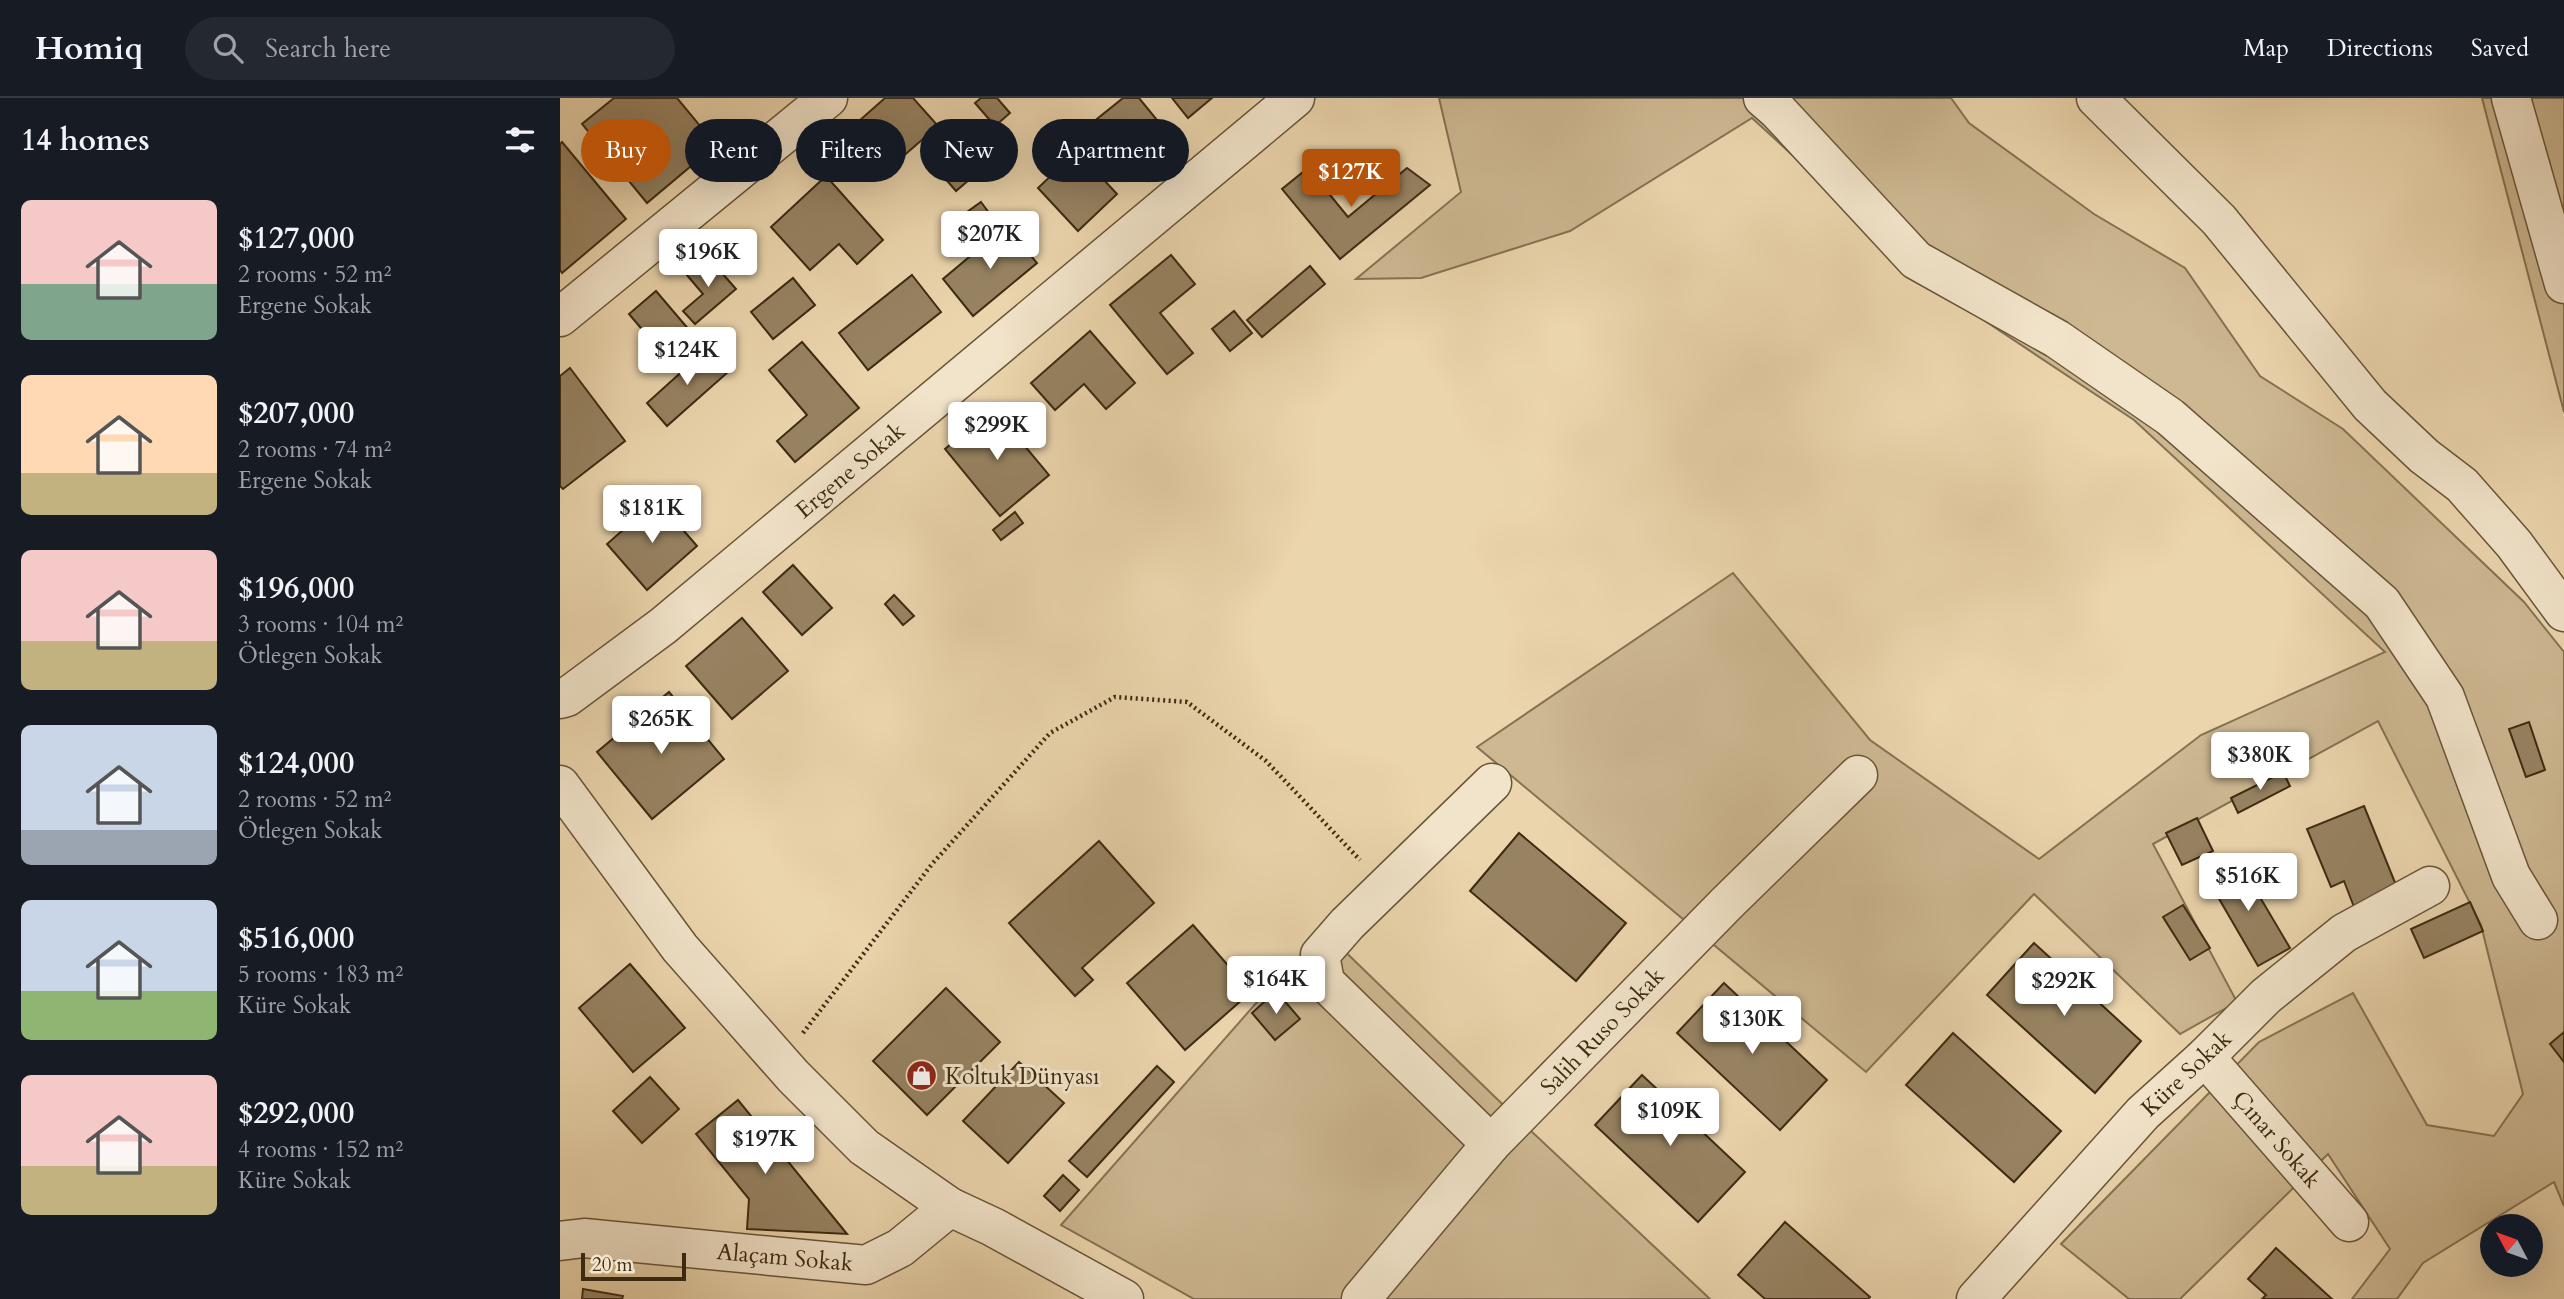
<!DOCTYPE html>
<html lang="en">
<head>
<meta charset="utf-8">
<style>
	:root { --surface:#171b24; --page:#242831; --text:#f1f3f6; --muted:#9ea1a6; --line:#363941; --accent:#b45309 }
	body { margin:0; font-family:Cardo,serif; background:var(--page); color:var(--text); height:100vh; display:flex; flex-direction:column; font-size:26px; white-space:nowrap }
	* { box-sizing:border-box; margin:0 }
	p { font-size:23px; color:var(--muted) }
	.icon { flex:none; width:38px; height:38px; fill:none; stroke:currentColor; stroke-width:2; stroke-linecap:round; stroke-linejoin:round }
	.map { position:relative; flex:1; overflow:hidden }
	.details { display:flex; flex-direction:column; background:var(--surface); width:560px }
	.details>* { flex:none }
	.top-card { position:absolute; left:21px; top:21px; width:665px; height:63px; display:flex; gap:14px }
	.needle { width:46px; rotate:311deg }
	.buttons { position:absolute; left:1920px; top:1116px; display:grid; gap:14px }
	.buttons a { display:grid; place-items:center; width:63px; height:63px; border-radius:50%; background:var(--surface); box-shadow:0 7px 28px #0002; font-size:35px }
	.scale { position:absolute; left:21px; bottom:18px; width:105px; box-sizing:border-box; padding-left:7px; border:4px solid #3d2b11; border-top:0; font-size:19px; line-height:24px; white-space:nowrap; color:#3d2b11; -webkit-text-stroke:5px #f2e4ca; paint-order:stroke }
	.price { position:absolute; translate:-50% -60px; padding:0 16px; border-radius:7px; background:#fff; color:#222; font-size:23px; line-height:46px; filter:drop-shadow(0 2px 4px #0008) }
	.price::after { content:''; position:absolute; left:50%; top:42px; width:21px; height:16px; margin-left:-10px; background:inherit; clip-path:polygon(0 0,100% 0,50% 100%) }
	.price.on { background:var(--accent); color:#fff }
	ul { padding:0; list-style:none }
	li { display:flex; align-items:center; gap:21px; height:175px; padding:0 21px }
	li span { display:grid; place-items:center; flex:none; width:196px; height:140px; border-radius:10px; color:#555 }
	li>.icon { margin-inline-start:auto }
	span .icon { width:84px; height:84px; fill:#fffc; stroke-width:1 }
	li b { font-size:30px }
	h2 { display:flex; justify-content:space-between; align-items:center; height:84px; padding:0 21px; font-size:30px }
	.tag { padding:0 24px; border-radius:32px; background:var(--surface); box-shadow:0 7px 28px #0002; font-size:24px; line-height:63px }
	.tag.on { background:var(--accent); color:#fff }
	header { display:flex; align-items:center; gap:42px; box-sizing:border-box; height:98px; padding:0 35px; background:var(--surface); border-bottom:2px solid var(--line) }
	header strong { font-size:33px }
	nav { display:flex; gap:38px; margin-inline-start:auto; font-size:24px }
	.search { width:490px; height:63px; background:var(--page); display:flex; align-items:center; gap:18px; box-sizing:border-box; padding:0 24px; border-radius:38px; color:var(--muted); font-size:26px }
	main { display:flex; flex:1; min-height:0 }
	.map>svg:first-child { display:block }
	.grass { fill:#cdb892; stroke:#857252; stroke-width:2 }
	.building { fill:#978362; stroke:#3d2b11; stroke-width:2 }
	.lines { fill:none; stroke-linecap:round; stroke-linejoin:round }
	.minor-casing { stroke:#685638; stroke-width:41 }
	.path { stroke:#3d2b11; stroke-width:4.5; stroke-dasharray:2 3.5; stroke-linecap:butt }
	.minor { stroke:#f2e4ca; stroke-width:38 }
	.labels { text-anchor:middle; stroke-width:6; stroke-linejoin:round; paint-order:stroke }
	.street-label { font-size:23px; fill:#3d2b11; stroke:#f2e4ca }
	.poi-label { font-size:23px; fill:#3d2b11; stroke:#f2e4ca; text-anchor:start }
</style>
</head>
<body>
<header>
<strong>Homiq</strong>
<div class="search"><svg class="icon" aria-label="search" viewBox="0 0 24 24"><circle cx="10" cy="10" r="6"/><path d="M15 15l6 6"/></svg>Search here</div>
<nav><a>Map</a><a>Directions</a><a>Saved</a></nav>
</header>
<main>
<section class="details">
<h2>14 homes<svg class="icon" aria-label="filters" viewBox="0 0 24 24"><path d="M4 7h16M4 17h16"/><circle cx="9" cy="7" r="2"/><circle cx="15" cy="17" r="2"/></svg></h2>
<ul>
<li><span style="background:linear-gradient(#f6c9c9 60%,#7fa58c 0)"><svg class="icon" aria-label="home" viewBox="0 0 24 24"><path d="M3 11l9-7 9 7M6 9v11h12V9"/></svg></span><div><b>$127,000</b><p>2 rooms · 52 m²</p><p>Ergene Sokak</p></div></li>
<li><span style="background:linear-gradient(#ffd9b3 70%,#c2b280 0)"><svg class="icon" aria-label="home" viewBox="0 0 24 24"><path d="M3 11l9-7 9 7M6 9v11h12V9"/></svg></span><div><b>$207,000</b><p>2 rooms · 74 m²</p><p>Ergene Sokak</p></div></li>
<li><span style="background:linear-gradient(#f6c9c9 65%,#c2b280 0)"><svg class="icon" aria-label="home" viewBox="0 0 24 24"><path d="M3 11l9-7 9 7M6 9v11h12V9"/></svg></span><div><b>$196,000</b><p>3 rooms · 104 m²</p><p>Ötlegen Sokak</p></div></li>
<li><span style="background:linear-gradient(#c9d6e8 75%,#9aa5b1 0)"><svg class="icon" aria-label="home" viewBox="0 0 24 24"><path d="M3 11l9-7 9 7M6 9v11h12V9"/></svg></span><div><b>$124,000</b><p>2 rooms · 52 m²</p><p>Ötlegen Sokak</p></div></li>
<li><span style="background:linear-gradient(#c9d6e8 65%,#8fb573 0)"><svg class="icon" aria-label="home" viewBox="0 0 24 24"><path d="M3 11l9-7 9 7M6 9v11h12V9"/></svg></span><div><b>$516,000</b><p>5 rooms · 183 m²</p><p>Küre Sokak</p></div></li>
<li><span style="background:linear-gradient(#f6c9c9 65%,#c2b280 0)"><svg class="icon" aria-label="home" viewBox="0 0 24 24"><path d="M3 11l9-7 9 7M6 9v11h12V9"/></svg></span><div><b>$292,000</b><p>4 rooms · 152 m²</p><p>Küre Sokak</p></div></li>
</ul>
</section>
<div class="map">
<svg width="2004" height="1201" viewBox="0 0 2004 1201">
	<rect width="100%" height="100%" fill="#ebd5ad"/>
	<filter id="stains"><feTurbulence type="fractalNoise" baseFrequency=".00286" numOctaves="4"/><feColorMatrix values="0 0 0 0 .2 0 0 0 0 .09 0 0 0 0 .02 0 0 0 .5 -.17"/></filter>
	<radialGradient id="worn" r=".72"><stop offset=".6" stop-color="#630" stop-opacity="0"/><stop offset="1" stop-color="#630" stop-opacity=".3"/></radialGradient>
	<!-- grass -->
	<g class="grass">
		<polygon points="879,0 1391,0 1409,25 1534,116 1625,170 1700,278 1783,331 1964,504 2004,554 2004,1108 1994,1084 1863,1165 1837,1201 1792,1201 1830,1151 1768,1056 1620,1201 1569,1201 1501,1146 1699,944 1793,895 1867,1027 1934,1038 1963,996 1921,827 1818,623 1593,746 1677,904 1620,936 1474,796 1306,974 917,649 1173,475 1310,642 1479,761 1641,637 1825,554 1574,322 1383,195 1192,20 1010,133 861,180 796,181 901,94"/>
		<polygon points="1922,0 2004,0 2004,314"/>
		<polygon points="767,836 936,1000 1150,1201 634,1201 501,1127 720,878"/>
	</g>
	<!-- building -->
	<g class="building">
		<polygon points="54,0 117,0 156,47 87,105 22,26"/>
		<polygon points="325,0 353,0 378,28 318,80 282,38"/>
		<polygon points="421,0 437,0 450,15 435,28 415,5"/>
		<polygon points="563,0 579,0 624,55 588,83 537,21"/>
		<polygon points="612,0 652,0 628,20"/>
		<polygon points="410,41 430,64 396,93 376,70"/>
		<polygon points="2,44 66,121 2,175 0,172 0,46"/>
		<polygon points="517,53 557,96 518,133 478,90"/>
		<polygon points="748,70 788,119 847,70 870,87 780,161 722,91"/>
		<polygon points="266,78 323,142 297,166 279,146 250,172 211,129"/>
		<polygon points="421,104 435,123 410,141 396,122"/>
		<polygon points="446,128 477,165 413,218 383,181"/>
		<polygon points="611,157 635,186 600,215 633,255 607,276 550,207"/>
		<polygon points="147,158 176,191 135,226 123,213 143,196 126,176"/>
		<polygon points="750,168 765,186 702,239 687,222"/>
		<polygon points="352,177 381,214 308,272 279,235"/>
		<polygon points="233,180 255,207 213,241 191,214"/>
		<polygon points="96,193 130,233 103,256 69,216"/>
		<polygon points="674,213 692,235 670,253 652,231"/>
		<polygon points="530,233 575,285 546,311 524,286 495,312 471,285"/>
		<polygon points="242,244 299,310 235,364 217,343 247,317 209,272"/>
		<polygon points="147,251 168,274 107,328 87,305"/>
		<polygon points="10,270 65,343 3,391 0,388 0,278"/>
		<polygon points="434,311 489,377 440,418 385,351"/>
		<polygon points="97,402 137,448 87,492 47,446"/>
		<polygon points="455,414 463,425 441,442 433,432"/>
		<polygon points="233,467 272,510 242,537 203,494"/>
		<polygon points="334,497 354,518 343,527 325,506"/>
		<polygon points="182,520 228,573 172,621 126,568"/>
		<polygon points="109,594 164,661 92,721 37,654"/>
		<polygon points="1969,624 1985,672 1966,679 1949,631"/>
		<polygon points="1723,674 1730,688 1678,715 1671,700"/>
		<polygon points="1804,708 1838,792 1794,809 1784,783 1771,789 1747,731"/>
		<polygon points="1637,720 1653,753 1622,767 1606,735"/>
		<polygon points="959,735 1066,825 1016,883 910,793"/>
		<polygon points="539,743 594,805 522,870 533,882 515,898 449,825"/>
		<polygon points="1678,762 1730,850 1698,868 1647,780"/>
		<polygon points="1910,804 1923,833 1864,860 1851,831"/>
		<polygon points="1623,807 1650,850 1630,862 1603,819"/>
		<polygon points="633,827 691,894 625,952 567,885"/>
		<polygon points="1474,845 1581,943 1535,995 1427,897"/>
		<polygon points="70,866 125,930 73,974 19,910"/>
		<polygon points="1164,885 1267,982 1220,1032 1117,935"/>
		<polygon points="386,890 440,944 367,1017 313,963"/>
		<polygon points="716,893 740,921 715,942 692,915"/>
		<polygon points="2004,934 2004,964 1990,946"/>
		<polygon points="1393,935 1501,1033 1454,1084 1346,987"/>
		<polygon points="459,964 504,1005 448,1065 403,1023"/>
		<polygon points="597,968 614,984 527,1079 509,1063"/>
		<polygon points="1082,977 1185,1074 1138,1124 1035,1027"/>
		<polygon points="90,979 119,1011 82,1045 53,1013"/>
		<polygon points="178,1002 287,1136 187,1131 189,1101 136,1036"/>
		<polygon points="503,1077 519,1092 500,1113 484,1098"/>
		<polygon points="1225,1124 1310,1199 1308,1201 1205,1201 1178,1177"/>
		<polygon points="1716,1150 1772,1201 1702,1201 1706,1197 1688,1181"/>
		<polygon points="23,1191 63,1198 62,1201 22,1201"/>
	</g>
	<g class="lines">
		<defs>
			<g id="minor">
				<polyline points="1203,0 1218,13 1356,162 1497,241 1610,319 1822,505 1885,599 1951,778 1978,822"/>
				<polyline points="1536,0 1659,122 1810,307 1864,358 1902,387 1954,446 2004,514"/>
				<polyline points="1951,0 2004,186"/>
				<polyline points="0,219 268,0"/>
				<polyline points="0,601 7,599 103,528 735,0"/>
				<polyline points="0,687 120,850 233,978 304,1049 390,1109 433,1129 564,1201"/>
				<polyline points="1645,959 1789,1124"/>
				<polyline points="931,1046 765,884 760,857 787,826 932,685"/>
				<polyline points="0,1143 24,1140 306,1167 340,1150 390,1109"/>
				<polyline points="801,1201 931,1046 1167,805 1298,677"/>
				<polyline points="1416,1201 1583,1015 1645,959 1706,898 1784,835 1870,788"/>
			</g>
		</defs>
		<!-- minor casing -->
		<use href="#minor" class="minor-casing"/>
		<!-- path -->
		<polyline class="path" points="243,935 372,766 490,635 555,599 627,604 706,663 800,762"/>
		<!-- minor -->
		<use href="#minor" class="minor"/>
	</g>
	<!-- icons -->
	<defs>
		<symbol id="shop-disc" viewBox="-11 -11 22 22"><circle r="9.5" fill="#8f2418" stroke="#f2e4ca"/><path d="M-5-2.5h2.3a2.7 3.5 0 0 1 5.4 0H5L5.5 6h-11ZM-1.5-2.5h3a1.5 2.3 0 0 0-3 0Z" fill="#fff"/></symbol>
	</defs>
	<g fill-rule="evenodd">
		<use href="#shop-disc" x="344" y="960" width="35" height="35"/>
	</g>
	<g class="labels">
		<!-- street labels -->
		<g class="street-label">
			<text transform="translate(290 372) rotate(-40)" y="8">Ergene Sokak</text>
			<text transform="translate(1042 933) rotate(-46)" y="8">Salih Ruso Sokak</text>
			<text transform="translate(1626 975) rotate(-43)" y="8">Küre Sokak</text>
			<text transform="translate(1717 1041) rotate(49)" y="8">Çınar Sokak</text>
			<text transform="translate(225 1159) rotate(5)" y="8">Alaçam Sokak</text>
		</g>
		<!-- poi labels -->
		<g class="poi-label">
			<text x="385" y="986">Koltuk Dünyası</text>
		</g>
	</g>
	<rect width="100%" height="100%" filter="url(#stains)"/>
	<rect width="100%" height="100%" fill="url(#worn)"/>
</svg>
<div class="buttons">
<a><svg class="needle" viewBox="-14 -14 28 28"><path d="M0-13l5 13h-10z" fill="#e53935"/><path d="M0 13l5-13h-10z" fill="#9ea1a6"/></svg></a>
</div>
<div class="scale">20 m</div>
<b class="price on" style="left:791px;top:111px">$127K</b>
<b class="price" style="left:430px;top:173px">$207K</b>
<b class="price" style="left:148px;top:191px">$196K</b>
<b class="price" style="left:127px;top:289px">$124K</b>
<b class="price" style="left:437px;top:364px">$299K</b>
<b class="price" style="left:92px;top:447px">$181K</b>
<b class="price" style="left:101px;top:658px">$265K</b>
<b class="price" style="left:1700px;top:694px">$380K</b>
<b class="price" style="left:1688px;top:815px">$516K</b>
<b class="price" style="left:716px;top:918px">$164K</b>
<b class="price" style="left:1504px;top:920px">$292K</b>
<b class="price" style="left:1192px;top:958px">$130K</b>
<b class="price" style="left:1110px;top:1050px">$109K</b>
<b class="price" style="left:205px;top:1078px">$197K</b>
<div class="top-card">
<a class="tag on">Buy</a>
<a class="tag">Rent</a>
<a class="tag">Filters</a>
<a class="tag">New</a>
<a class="tag">Apartment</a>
</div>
</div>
</main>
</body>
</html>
